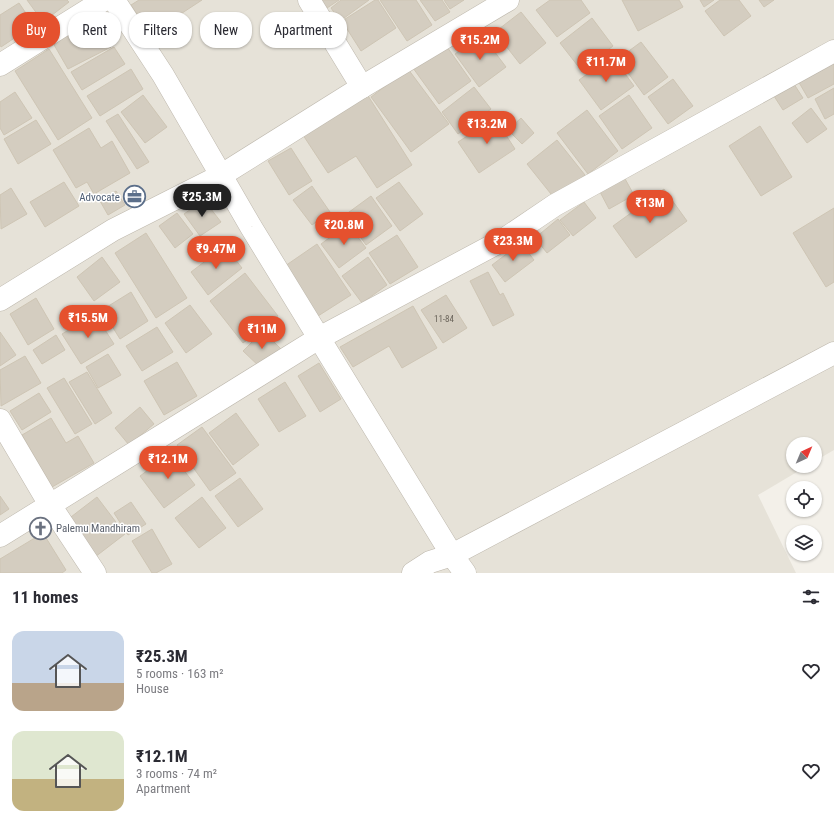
<!DOCTYPE html>
<html lang="en">
<head>
<meta charset="utf-8">
<style>
	:root { --surface:#fff; --page:#f2f2f3; --text:#2b2b33; --muted:#7c7c81; --accent:#e5512e }
	body { margin:0; font-family:"Roboto Condensed",sans-serif; background:var(--page); color:var(--text); height:100vh; display:flex; flex-direction:column; font-size:15px; white-space:nowrap }
	* { box-sizing:border-box; margin:0 }
	p { font-size:13px; color:var(--muted) }
	.icon { flex:none; width:22px; height:22px; fill:none; stroke:currentColor; stroke-width:2; stroke-linecap:round; stroke-linejoin:round }
	.map { position:relative; height:573px; overflow:hidden }
	.side { display:flex; flex-direction:column; background:var(--surface); flex:1 }
	.side>* { flex:none }
	.banner { position:absolute; left:12px; top:12px; width:400px; height:36px; display:flex; gap:8px }
	.needle { width:26px; rotate:44deg }
	.fabs { position:absolute; left:786px; top:437px; display:grid; gap:8px }
	.fabs a { display:grid; place-items:center; width:36px; height:36px; border-radius:50%; background:var(--surface); box-shadow:0 1px 3px #0004; font-size:20px }
	.price { position:absolute; translate:-50% -34px; padding:0 9px; border-radius:14px; background:var(--accent); color:#fff; font-size:13px; line-height:26px; filter:drop-shadow(0 1px 2px #0008) }
	.price::after { content:''; position:absolute; left:50%; top:24px; width:12px; height:9px; margin-left:-6px; background:inherit; clip-path:polygon(0 0,100% 0,50% 100%) }
	.price.current { background:#222; color:#fff }
	ul { padding:0; list-style:none }
	li { display:flex; align-items:center; gap:12px; height:100px; padding:0 12px }
	li span { display:grid; place-items:center; flex:none; width:112px; height:80px; border-radius:12px; color:#555 }
	li>.icon { margin-inline-start:auto }
	span .icon { width:48px; height:48px; fill:#fffc; stroke-width:1 }
	li b { font-size:17px }
	h2 { display:flex; justify-content:space-between; align-items:center; height:48px; padding:0 12px; font-size:17px }
	.pill { padding:0 14px; border-radius:16px; background:var(--surface); box-shadow:0 1px 3px #0004; font-size:14px; line-height:36px }
	.pill.current { background:var(--accent); color:#fff }
	.map>svg:first-child { display:block }
	.residential { fill:#e6e2d8 }
	.building { fill:#d4cdc0; stroke:#cec5b4 }
	.lines { fill:none; stroke-linecap:round; stroke-linejoin:round }
	.street-casing { stroke:#beb8ad; stroke-width:23 }
	.street { stroke:#fff; stroke-width:22 }
	.labels { text-anchor:middle; stroke-width:3; stroke-linejoin:round; paint-order:stroke }
	.number-label { font-size:9px; fill:#6a645a }
	.service-label { font-size:11px; fill:#4e5e75; stroke:#fff; text-anchor:end }
	.worship-label { font-size:11px; fill:#5b616d; stroke:#fff; text-anchor:start }
</style>
</head>
<body>
<div class="map">
<svg width="834" height="573" viewBox="0 0 834 573">
	<rect width="100%" height="100%" fill="#f3f0e9"/>
	<!-- residential -->
	<polygon class="residential" points="0,0 834,0 834,450 815,461 815,444 793,444 793,466 807,466 758,495 796,573 0,573"/>
	<!-- building -->
	<g class="building">
		<polygon points="27,0 67,0 69,2 43,22"/>
		<polygon points="139,0 202,0 150,34 131,5"/>
		<polygon points="321,0 339,0 327,8"/>
		<polygon points="341,0 369,0 340,21 331,8"/>
		<polygon points="375,0 378,0 396,28 361,51 342,21"/>
		<polygon points="380,0 416,0 432,25 407,41"/>
		<polygon points="420,0 442,0 450,12 435,21"/>
		<polygon points="444,0 464,0 450,9"/>
		<polygon points="550,0 581,0 590,13 557,37 536,10"/>
		<polygon points="622,0 679,0 683,7 638,31"/>
		<polygon points="700,0 714,0 704,7"/>
		<polygon points="720,0 739,0 751,16 724,36 705,11"/>
		<polygon points="759,0 774,0 764,7"/>
		<polygon points="19,3 34,25 1,47 0,45 0,15"/>
		<polygon points="521,12 546,43 520,64 495,32"/>
		<polygon points="592,18 613,46 581,70 560,43"/>
		<polygon points="97,20 111,47 68,69 53,43"/>
		<polygon points="482,35 506,67 479,87 455,54"/>
		<polygon points="641,42 668,77 644,95 618,59"/>
		<polygon points="445,44 471,81 439,104 413,68"/>
		<polygon points="114,47 125,64 82,90 71,72"/>
		<polygon points="49,49 92,118 58,140 15,71"/>
		<polygon points="612,56 634,86 601,110 579,80"/>
		<polygon points="834,58 834,84 808,98 797,79"/>
		<polygon points="131,69 143,89 100,116 87,96"/>
		<polygon points="408,69 449,124 411,152 371,97"/>
		<polygon points="673,79 693,106 668,124 648,97"/>
		<polygon points="792,81 803,98 783,110 772,93"/>
		<polygon points="474,87 491,109 458,134 442,112"/>
		<polygon points="834,88 834,114 825,119 815,99"/>
		<polygon points="365,91 412,165 377,188 356,156 328,173 301,132"/>
		<polygon points="15,92 32,118 4,135 0,128 0,102"/>
		<polygon points="143,95 167,127 145,143 121,112"/>
		<polygon points="629,95 652,128 622,149 599,116"/>
		<polygon points="811,108 827,129 807,143 792,123"/>
		<polygon points="587,110 618,151 588,174 557,133"/>
		<polygon points="118,114 149,162 137,169 106,121"/>
		<polygon points="495,118 515,149 479,173 458,142"/>
		<polygon points="521,118 534,133 522,144 508,130"/>
		<polygon points="36,120 51,144 18,164 4,139"/>
		<polygon points="760,126 792,177 761,196 729,146"/>
		<polygon points="89,128 101,148 112,141 130,173 94,194 87,182 76,188 53,150"/>
		<polygon points="557,140 585,175 555,199 527,164"/>
		<polygon points="291,148 312,181 289,195 268,161"/>
		<polygon points="624,177 634,195 609,209 599,190"/>
		<polygon points="64,182 79,206 45,227 30,202"/>
		<polygon points="399,182 423,214 400,231 376,198"/>
		<polygon points="312,186 330,212 312,225 293,200"/>
		<polygon points="11,188 27,214 1,229 0,195"/>
		<polygon points="664,189 687,221 636,258 613,226"/>
		<polygon points="116,191 125,205 108,215 100,201"/>
		<polygon points="371,196 392,226 366,245 345,215"/>
		<polygon points="204,200 221,222 200,236 184,214"/>
		<polygon points="584,202 596,218 573,236 560,220"/>
		<polygon points="834,208 834,282 826,287 793,233"/>
		<polygon points="177,213 193,234 175,248 159,226"/>
		<polygon points="558,219 570,235 547,253 535,238"/>
		<polygon points="348,224 366,248 339,268 321,244"/>
		<polygon points="146,233 187,298 156,318 115,253"/>
		<polygon points="397,235 418,267 390,284 369,253"/>
		<polygon points="521,243 534,260 505,282 492,265"/>
		<polygon points="317,244 351,295 318,316 285,266"/>
		<polygon points="225,246 242,268 208,295 191,272"/>
		<polygon points="102,257 120,282 94,301 77,277"/>
		<polygon points="368,257 387,285 362,303 342,276"/>
		<polygon points="488,272 500,295 503,293 514,315 493,326 470,281"/>
		<polygon points="245,273 278,316 243,343 210,301"/>
		<polygon points="131,292 148,321 120,339 102,310"/>
		<polygon points="446,295 467,328 443,343 421,310"/>
		<polygon points="36,298 54,329 28,345 10,314"/>
		<polygon points="190,305 212,334 186,353 165,323"/>
		<polygon points="413,306 437,348 402,368 389,346 353,367 340,347"/>
		<polygon points="95,314 114,344 81,364 62,334"/>
		<polygon points="157,327 173,352 142,371 126,346"/>
		<polygon points="263,331 281,349 262,369 243,351"/>
		<polygon points="0,332 16,355 0,366"/>
		<polygon points="56,335 65,350 42,364 33,350"/>
		<polygon points="108,354 121,375 98,388 86,367"/>
		<polygon points="25,356 41,383 1,406 0,370"/>
		<polygon points="177,362 197,396 164,415 144,381"/>
		<polygon points="319,363 341,399 320,412 298,376"/>
		<polygon points="87,372 112,413 95,424 69,382"/>
		<polygon points="64,378 92,424 75,434 47,388"/>
		<polygon points="285,382 306,416 279,432 258,399"/>
		<polygon points="39,393 51,412 22,430 10,411"/>
		<polygon points="140,407 154,424 129,445 115,428"/>
		<polygon points="236,413 259,445 233,465 209,433"/>
		<polygon points="51,418 66,443 78,436 94,463 52,487 22,435"/>
		<polygon points="202,427 236,473 210,491 177,445"/>
		<polygon points="171,453 195,485 164,508 140,476"/>
		<polygon points="240,478 263,509 238,527 215,496"/>
		<polygon points="0,496 9,509 0,515"/>
		<polygon points="97,497 125,534 95,557 67,520"/>
		<polygon points="202,497 226,528 199,548 175,518"/>
		<polygon points="131,502 146,524 128,535 114,513"/>
		<polygon points="152,529 172,564 156,573 152,573 132,541"/>
		<polygon points="43,533 66,570 62,573 0,573 0,559"/>
	</g>
	<g class="lines">
		<defs>
			<g id="street">
				<polyline points="114,0 163,75 251,227 452,555 465,573"/>
				<polyline points="309,0 362,87"/>
				<polyline points="0,65 104,0"/>
				<polyline points="0,300 113,230 220,176 362,87 508,0"/>
				<polyline points="0,420 50,505 95,573"/>
				<polyline points="0,536 319,338 503,240 555,205 834,51"/>
				<polyline points="413,573 430,562 452,555 834,353"/>
			</g>
		</defs>
		<!-- street casing -->
		<use href="#street" class="street-casing"/>
		<!-- street -->
		<use href="#street" class="street"/>
	</g>
	<!-- icons -->
	<defs>
		<symbol id="office-ring" viewBox="-11 -11 22 22"><circle r="9.5" fill="#fff" stroke="#5c6f8a" stroke-width="1.5"/><path d="M-6-3h4V-5.5h4V-3h4V5H-6ZM-1-4.5V-3h2v-1.5ZM-6 0V1H6V0Z" fill="#5c6f8a"/></symbol>
		<symbol id="church-ring" viewBox="-11 -11 22 22"><circle r="9.5" fill="#fff" stroke="#6b7280" stroke-width="1.5"/><path d="M-1.2-6h2.4v3.5h3.3v2.4h-3.3V6h-2.4V-.1h-3.3v-2.4h3.3Z" fill="#6b7280"/></symbol>
	</defs>
	<g fill-rule="evenodd">
		<use href="#office-ring" x="122" y="184" width="25" height="25"/>
		<use href="#church-ring" x="28" y="516" width="25" height="25"/>
	</g>
	<g class="labels">
		<!-- number labels -->
		<g class="number-label">
			<text x="444" y="322">11-84</text>
		</g>
		<!-- service labels -->
		<g class="service-label">
			<text x="120" y="201">Advocate</text>
		</g>
		<!-- worship labels -->
		<g class="worship-label">
			<text x="56" y="532">Palemu Mandhiram</text>
		</g>
	</g>
</svg>
<div class="fabs">
<a><svg class="needle" viewBox="-14 -14 28 28"><path d="M0-13l5 13h-10z" fill="#e53935"/><path d="M0 13l5-13h-10z" fill="#7c7c81"/></svg></a>
<a><svg class="icon" aria-label="locate" viewBox="0 0 24 24"><circle cx="12" cy="12" r="6"/><path d="M12 2v4M12 18v4M2 12h4M18 12h4"/></svg></a>
<a><svg class="icon" aria-label="layers" viewBox="0 0 24 24"><path d="M12 4l9 5-9 5-9-5zM3 14l9 5 9-5"/></svg></a>
</div>
<b class="price" style="left:480px;top:61px">₹15.2M</b>
<b class="price" style="left:606px;top:83px">₹11.7M</b>
<b class="price" style="left:487px;top:145px">₹13.2M</b>
<b class="price current" style="left:202px;top:218px">₹25.3M</b>
<b class="price" style="left:650px;top:224px">₹13M</b>
<b class="price" style="left:344px;top:246px">₹20.8M</b>
<b class="price" style="left:513px;top:262px">₹23.3M</b>
<b class="price" style="left:216px;top:270px">₹9.47M</b>
<b class="price" style="left:88px;top:339px">₹15.5M</b>
<b class="price" style="left:262px;top:350px">₹11M</b>
<b class="price" style="left:168px;top:480px">₹12.1M</b>
<div class="banner">
<a class="pill current">Buy</a>
<a class="pill">Rent</a>
<a class="pill">Filters</a>
<a class="pill">New</a>
<a class="pill">Apartment</a>
</div>
</div>
<section class="side">
<h2>11 homes<svg class="icon" aria-label="filters" viewBox="0 0 24 24"><path d="M4 7h16M4 17h16"/><circle cx="9" cy="7" r="2"/><circle cx="15" cy="17" r="2"/></svg></h2>
<ul>
<li><span style="background:linear-gradient(#c9d6e8 65%,#b9a48a 0)"><svg class="icon" aria-label="home" viewBox="0 0 24 24"><path d="M3 11l9-7 9 7M6 9v11h12V9"/></svg></span><div><b>₹25.3M</b><p>5 rooms · 163 m²</p><p>House</p></div><svg class="icon" aria-label="heart" viewBox="0 0 24 24"><path d="M12 20l-8-8c-3-5 5-10 8-4 3-6 11-1 8 4z"/></svg></li>
<li><span style="background:linear-gradient(#dfe7d0 60%,#c2b280 0)"><svg class="icon" aria-label="home" viewBox="0 0 24 24"><path d="M3 11l9-7 9 7M6 9v11h12V9"/></svg></span><div><b>₹12.1M</b><p>3 rooms · 74 m²</p><p>Apartment</p></div><svg class="icon" aria-label="heart" viewBox="0 0 24 24"><path d="M12 20l-8-8c-3-5 5-10 8-4 3-6 11-1 8 4z"/></svg></li>
</ul>
</section>
</body>
</html>
